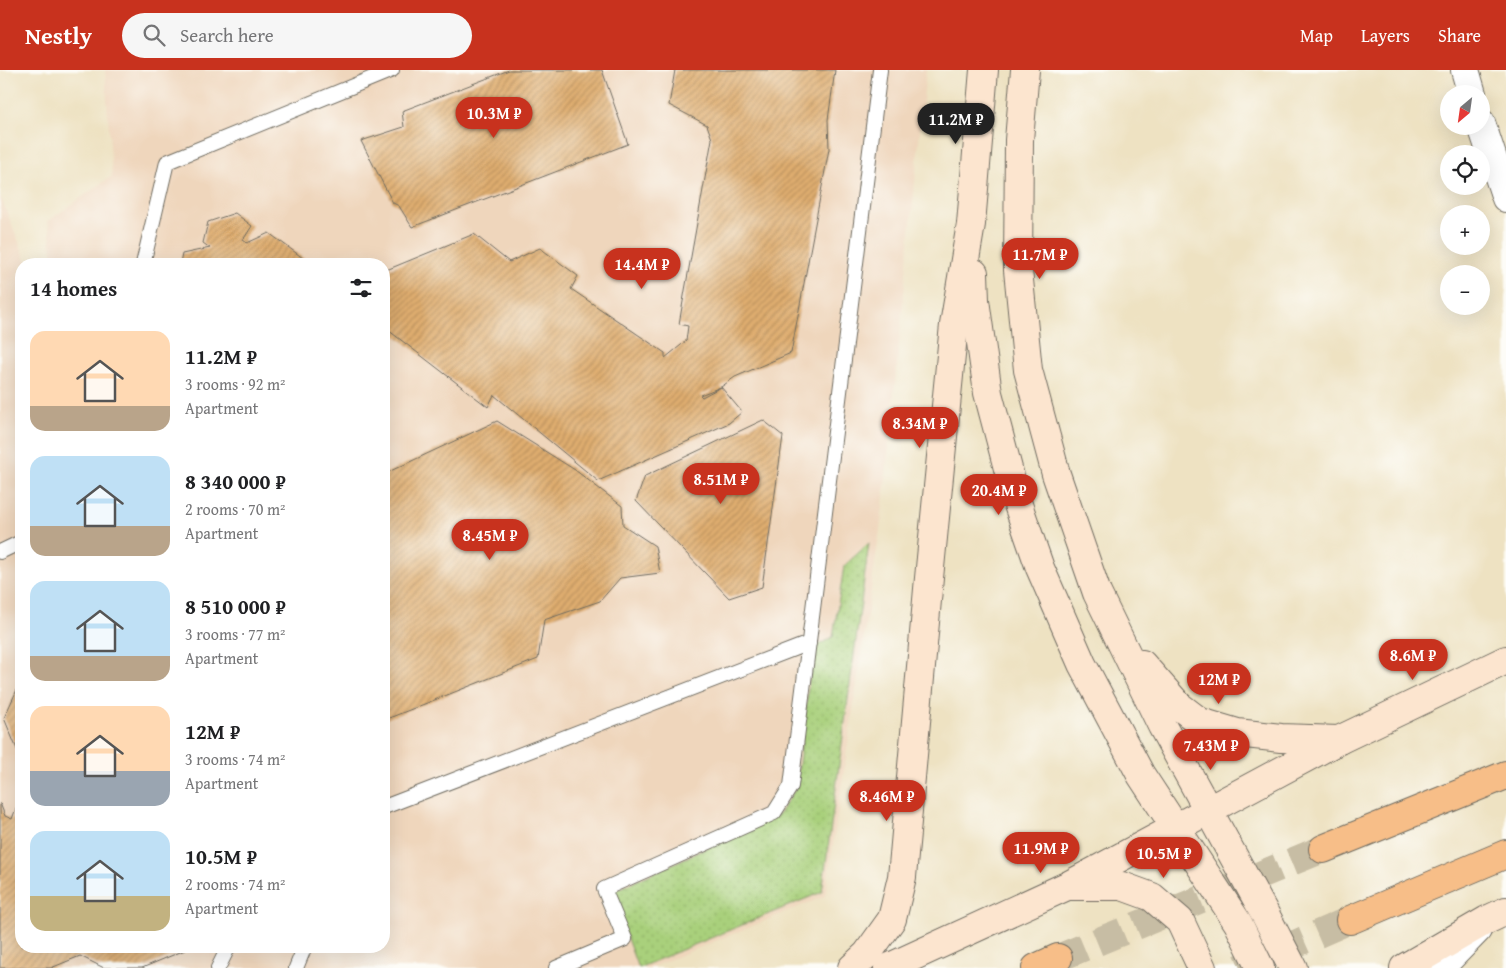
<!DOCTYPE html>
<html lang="en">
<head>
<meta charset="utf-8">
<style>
	:root { --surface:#fff; --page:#f6f6f6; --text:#202124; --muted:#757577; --accent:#c8321e }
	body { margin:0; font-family:"Gentium Book Plus",serif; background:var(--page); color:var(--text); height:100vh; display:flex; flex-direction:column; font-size:19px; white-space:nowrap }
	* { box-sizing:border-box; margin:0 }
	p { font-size:16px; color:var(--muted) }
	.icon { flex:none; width:28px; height:28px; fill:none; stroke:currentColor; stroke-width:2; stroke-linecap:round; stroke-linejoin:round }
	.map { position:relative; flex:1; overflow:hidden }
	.sheet { position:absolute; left:15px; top:188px; width:375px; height:695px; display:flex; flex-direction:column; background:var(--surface); border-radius:20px; box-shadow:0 5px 20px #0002 }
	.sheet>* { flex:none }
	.needle { width:32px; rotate:209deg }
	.controls { position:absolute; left:1440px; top:15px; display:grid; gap:10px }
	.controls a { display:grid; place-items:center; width:50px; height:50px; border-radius:50%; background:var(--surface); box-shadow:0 5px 20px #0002; font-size:25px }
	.price { position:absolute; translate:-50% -42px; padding:0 11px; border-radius:18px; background:var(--accent); color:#fff; font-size:16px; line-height:32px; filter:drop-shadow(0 1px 2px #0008) }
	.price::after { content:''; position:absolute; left:50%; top:30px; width:15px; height:11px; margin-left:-8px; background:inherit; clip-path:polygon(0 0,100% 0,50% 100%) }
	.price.active { background:#222; color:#fff }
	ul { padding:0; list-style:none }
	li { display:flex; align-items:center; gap:15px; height:125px; padding:0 15px }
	li span { display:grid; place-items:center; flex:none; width:140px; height:100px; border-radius:15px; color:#555 }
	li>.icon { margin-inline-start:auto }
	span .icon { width:60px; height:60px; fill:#fffc; stroke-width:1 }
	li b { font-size:21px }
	h2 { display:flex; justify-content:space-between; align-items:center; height:60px; padding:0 15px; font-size:21px }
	header { display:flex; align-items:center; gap:30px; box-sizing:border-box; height:70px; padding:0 25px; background:var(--accent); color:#fff }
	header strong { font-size:24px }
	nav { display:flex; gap:28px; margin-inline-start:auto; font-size:18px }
	.search { width:350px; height:45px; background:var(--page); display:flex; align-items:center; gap:12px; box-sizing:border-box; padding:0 18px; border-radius:28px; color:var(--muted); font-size:19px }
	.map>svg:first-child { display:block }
	.built { fill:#efd6bc }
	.grass { fill:url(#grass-dots); stroke:#6a7e53 }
	.building { fill:url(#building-hatch) }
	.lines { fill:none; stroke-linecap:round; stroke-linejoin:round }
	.trunk-tunnel { stroke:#c7bda4; stroke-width:28; stroke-dasharray:28 14; stroke-linecap:butt }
	.service-casing { stroke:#6f6b60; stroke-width:16 }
	.minor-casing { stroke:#6f6b60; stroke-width:30 }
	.tertiary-casing { stroke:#6f6b60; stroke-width:30 }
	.secondary-casing { stroke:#6f6b60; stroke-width:30 }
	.trunk-casing { stroke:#6f6b60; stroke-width:30 }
	.service { stroke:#fff; stroke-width:14 }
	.minor { stroke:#fff; stroke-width:28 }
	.tertiary { stroke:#fff; stroke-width:28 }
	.secondary { stroke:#fce5cf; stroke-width:28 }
	.trunk { stroke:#f7be88; stroke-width:28 }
</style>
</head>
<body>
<header>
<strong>Nestly</strong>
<div class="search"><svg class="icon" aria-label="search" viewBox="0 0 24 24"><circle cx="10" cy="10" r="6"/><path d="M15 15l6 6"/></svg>Search here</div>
<nav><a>Map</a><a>Layers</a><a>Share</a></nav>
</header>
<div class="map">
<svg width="1506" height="898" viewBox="0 0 1506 898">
	<defs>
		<pattern id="grass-dots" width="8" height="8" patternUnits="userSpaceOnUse" patternTransform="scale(1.25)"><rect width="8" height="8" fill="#a9d07b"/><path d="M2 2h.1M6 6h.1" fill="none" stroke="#92b36a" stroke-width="1.8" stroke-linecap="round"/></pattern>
		<pattern id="building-hatch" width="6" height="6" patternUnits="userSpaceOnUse" patternTransform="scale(1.25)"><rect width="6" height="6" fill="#dfad6f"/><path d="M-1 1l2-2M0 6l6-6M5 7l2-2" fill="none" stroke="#b58d5b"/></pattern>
	</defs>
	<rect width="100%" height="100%" fill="#fdfcf7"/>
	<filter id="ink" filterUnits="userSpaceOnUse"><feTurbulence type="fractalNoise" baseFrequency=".02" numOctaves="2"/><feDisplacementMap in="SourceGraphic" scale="10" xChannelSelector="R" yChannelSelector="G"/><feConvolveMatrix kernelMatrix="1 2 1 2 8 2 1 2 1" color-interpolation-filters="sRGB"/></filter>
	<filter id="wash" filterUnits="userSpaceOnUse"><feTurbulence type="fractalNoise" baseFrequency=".0096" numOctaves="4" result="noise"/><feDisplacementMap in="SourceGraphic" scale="20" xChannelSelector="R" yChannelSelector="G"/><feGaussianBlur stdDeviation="1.12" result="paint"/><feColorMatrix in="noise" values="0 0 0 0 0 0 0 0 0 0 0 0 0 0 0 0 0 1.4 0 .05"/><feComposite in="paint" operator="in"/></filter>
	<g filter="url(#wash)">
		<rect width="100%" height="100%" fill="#eee2c2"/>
		<!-- built -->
		<polygon class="built" points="105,0 926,0 882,446 825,826 649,898 0,898 0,126 28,194 21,194 21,876 384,876 384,194 54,194 48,151 112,106"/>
		<!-- grass -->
		<polygon class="grass" points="869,473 822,822 638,898 610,823 778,745 796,718 813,578 833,567 844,496"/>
		<g id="blocks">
			<!-- building -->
			<g class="building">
				<polygon points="509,0 602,0 628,74 412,157 399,136 393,133 361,71 404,57 402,41"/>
				<polygon points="675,0 835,0 828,50 829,79 791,283 735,307 721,317 700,325 702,327 721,317 742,342 729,353 598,411 494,325 488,337 388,260 384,244 384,201 474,164 509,192 540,178 578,206 571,219 665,283 665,288 686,271 688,256 679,254 712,69 707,55 669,35"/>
				<polygon points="235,143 252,156 243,170 247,173 269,163 311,194 180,194 182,184 210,178 203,173 208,152"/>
				<polygon points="763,350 783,366 762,517 729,528 636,431 645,406"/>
				<polygon points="497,351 575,400 622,436 623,455 655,476 660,503 620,508 600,531 544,550 538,589 384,650 384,404"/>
				<polygon points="21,611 21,689 4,648"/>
				<polygon points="21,725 21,876 187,876 185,880 142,898 104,898 80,886 51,898 0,898 0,733 5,746 12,749"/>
			</g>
		</g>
	</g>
	<g filter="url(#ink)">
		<use href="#blocks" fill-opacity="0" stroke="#6f6b60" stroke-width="1"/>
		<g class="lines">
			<!-- trunk-tunnel -->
			<g class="trunk-tunnel">
				<polyline points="1058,888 1323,779"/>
				<polyline points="1240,898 1350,850"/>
			</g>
			<defs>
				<g id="service">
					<polyline points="143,194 167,92 392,0"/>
					<polyline points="0,482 21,472"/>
					<polyline points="384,737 809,573"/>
					<polyline points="218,898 229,876"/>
					<polyline points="296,898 305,876"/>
					<polyline points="556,898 625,869 604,819 774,743 791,716 880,0"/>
				</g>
				<g id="minor">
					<polyline points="1465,0 1472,24"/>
					<polyline points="1481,53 1506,128"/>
				</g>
				<polyline id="tertiary" points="1440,898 1477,860"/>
				<g id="secondary">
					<polyline points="1025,0 1019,70 1018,200 1028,300 1056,404 1097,523 1162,656 1264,842 1293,898"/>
					<polyline points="974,203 975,230 988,323 1016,429 1040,498 1082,594 1141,705 1238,853 1260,898"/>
					<polyline points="1142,594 1179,636 1200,652 1237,663 1281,668 1339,670"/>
					<polyline points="1069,816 1122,816 1152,827 1180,851 1202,898"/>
					<polyline points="852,898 867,884 892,849 902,807 929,508 954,255 971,154 984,0"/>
					<polyline points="888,898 1067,816 1339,670 1506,590"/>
					<polyline points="1404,898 1487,850 1506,841"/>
				</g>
				<g id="trunk">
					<polyline points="1323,779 1506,705"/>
					<polyline points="1350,850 1506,784"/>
					<polyline points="1036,898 1058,888"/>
				</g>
			</defs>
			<!-- service casing -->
			<use href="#service" class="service-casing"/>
			<!-- minor casing -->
			<use href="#minor" class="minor-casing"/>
			<!-- tertiary casing -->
			<use href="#tertiary" class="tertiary-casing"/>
			<!-- secondary casing -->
			<use href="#secondary" class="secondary-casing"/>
			<!-- trunk casing -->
			<use href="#trunk" class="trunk-casing"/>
			<!-- service -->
			<use href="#service" class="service"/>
			<!-- minor -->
			<use href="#minor" class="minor"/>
			<!-- tertiary -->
			<use href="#tertiary" class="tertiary"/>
			<!-- secondary -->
			<use href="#secondary" class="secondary"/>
			<!-- trunk -->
			<use href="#trunk" class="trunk"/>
		</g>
	</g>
</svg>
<div class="controls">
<a><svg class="needle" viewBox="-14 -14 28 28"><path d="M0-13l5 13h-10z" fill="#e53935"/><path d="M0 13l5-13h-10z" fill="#757577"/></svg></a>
<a><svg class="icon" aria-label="locate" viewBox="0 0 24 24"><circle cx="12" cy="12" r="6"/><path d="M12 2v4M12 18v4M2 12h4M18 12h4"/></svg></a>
<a>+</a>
<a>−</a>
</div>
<b class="price" style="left:494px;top:69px">10.3M ₽</b>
<b class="price active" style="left:956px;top:75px">11.2M ₽</b>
<b class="price" style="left:1040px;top:210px">11.7M ₽</b>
<b class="price" style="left:642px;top:220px">14.4M ₽</b>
<b class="price" style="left:920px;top:379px">8.34M ₽</b>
<b class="price" style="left:721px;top:435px">8.51M ₽</b>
<b class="price" style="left:999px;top:446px">20.4M ₽</b>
<b class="price" style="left:490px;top:491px">8.45M ₽</b>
<b class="price" style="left:1413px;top:611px">8.6M ₽</b>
<b class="price" style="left:1219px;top:635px">12M ₽</b>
<b class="price" style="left:1211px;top:701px">7.43M ₽</b>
<b class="price" style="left:887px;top:752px">8.46M ₽</b>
<b class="price" style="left:1041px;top:804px">11.9M ₽</b>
<b class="price" style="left:1164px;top:809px">10.5M ₽</b>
<section class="sheet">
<h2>14 homes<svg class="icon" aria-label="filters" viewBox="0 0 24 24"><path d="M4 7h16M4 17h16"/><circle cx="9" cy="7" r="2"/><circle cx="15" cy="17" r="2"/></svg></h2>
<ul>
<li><span style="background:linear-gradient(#ffd9b3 75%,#b9a48a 0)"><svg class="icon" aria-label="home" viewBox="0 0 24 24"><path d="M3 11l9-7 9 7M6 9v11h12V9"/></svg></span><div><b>11.2M ₽</b><p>3 rooms · 92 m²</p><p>Apartment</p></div></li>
<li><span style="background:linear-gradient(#bfe0f5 70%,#b9a48a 0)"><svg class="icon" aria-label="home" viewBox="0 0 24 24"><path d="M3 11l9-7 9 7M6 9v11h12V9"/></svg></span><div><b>8 340 000 ₽</b><p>2 rooms · 70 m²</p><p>Apartment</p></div></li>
<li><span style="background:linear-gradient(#bfe0f5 75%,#b9a48a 0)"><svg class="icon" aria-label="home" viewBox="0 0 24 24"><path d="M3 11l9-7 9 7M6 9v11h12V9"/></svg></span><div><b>8 510 000 ₽</b><p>3 rooms · 77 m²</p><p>Apartment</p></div></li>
<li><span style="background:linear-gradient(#ffd9b3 65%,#9aa5b1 0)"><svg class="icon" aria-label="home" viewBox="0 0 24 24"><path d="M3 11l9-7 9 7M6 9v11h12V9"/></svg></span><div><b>12M ₽</b><p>3 rooms · 74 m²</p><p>Apartment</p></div></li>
<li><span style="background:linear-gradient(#bfe0f5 65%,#c2b280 0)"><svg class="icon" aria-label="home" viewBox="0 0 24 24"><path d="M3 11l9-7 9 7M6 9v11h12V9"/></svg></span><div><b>10.5M ₽</b><p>2 rooms · 74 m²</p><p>Apartment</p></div></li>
</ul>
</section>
</div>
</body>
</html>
